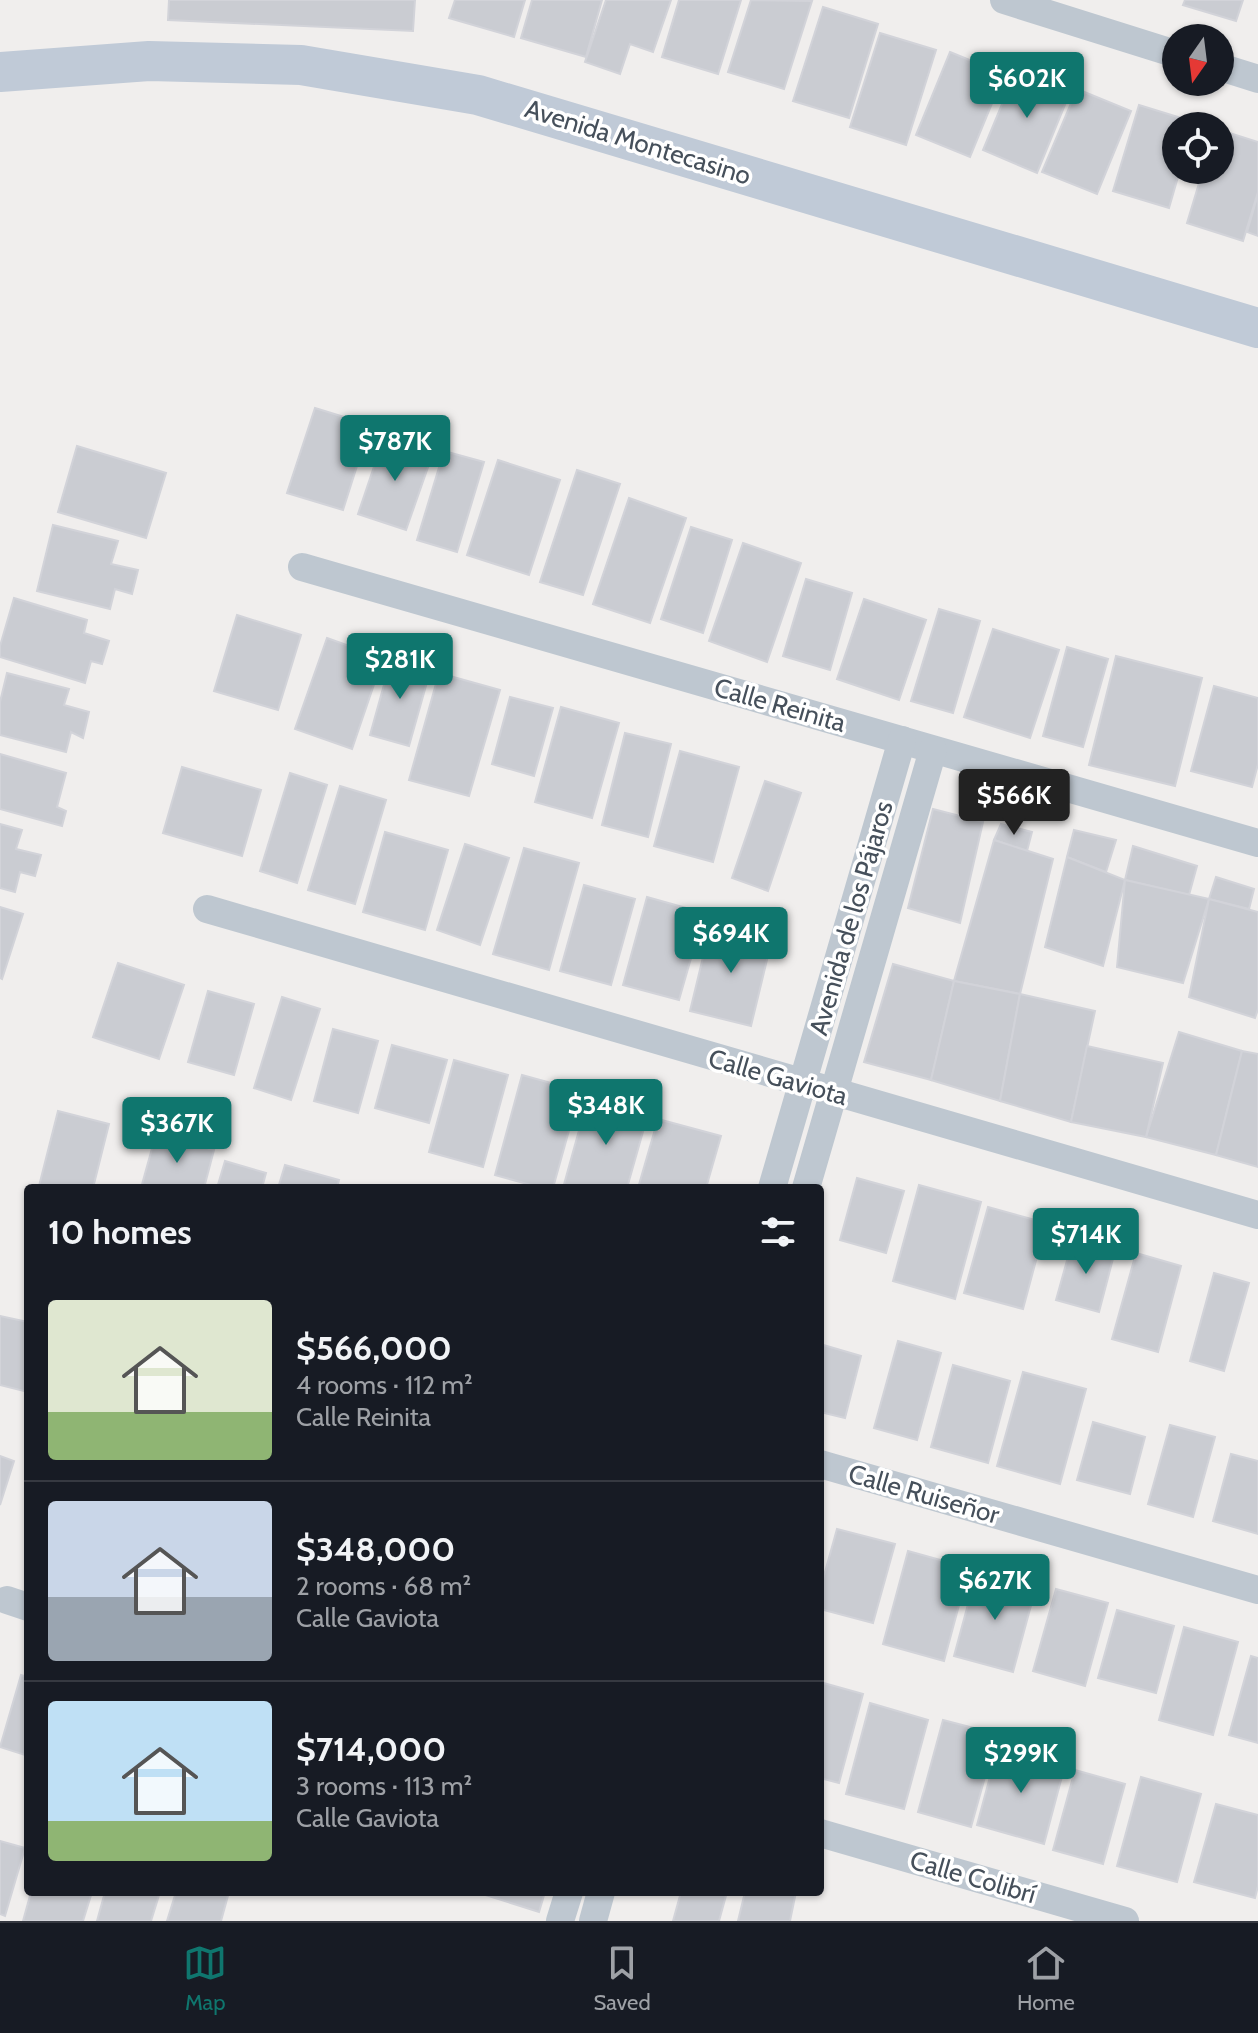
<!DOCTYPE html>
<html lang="en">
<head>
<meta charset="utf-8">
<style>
	:root { --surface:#171b24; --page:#20242c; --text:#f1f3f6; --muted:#9ea1a6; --line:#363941; --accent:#0f766e }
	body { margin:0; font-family:Cabin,sans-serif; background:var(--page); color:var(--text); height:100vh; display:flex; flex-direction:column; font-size:30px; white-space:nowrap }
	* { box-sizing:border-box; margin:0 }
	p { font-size:26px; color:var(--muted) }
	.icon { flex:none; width:44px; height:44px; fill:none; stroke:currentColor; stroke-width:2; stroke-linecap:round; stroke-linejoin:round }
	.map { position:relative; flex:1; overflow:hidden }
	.panel { position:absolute; left:24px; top:1184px; width:800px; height:712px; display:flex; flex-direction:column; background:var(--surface); border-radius:8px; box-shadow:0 2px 6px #0004 }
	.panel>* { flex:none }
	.needle { width:52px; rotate:194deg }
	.controls { position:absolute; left:1162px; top:24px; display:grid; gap:16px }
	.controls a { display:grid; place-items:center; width:72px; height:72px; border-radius:50%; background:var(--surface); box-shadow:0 2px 6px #0004; font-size:40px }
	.price { position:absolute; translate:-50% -68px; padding:0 18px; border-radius:8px; background:var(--accent); color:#fff; font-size:26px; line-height:52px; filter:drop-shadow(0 2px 4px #0008) }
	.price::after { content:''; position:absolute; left:50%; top:48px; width:24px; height:18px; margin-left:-12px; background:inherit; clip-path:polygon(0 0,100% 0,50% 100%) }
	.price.current { background:#222; color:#fff }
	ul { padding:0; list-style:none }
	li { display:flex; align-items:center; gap:24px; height:200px; padding:0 24px }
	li+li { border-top:2px solid var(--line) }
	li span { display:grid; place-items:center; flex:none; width:224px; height:160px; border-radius:8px; color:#555 }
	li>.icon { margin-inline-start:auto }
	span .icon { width:96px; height:96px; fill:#fffc; stroke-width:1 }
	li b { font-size:34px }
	h2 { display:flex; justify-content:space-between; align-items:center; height:96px; padding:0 24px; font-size:34px }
	.tab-bar { display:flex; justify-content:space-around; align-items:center; height:112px; border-top:2px solid var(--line); background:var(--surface); font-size:22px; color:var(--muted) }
	.tab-bar a { display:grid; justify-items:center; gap:4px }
	.tab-bar .current { color:var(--accent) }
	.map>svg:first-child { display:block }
	.building { fill:#caccd2; stroke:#d2d3d9; stroke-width:2 }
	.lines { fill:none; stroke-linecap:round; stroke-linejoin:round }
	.street { stroke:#bec7d0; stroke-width:28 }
	.secondary { stroke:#c0cad7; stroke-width:40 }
	.labels { text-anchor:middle; stroke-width:7; stroke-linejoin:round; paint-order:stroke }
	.street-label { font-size:26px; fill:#46505b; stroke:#fff }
</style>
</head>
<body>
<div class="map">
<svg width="1258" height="1921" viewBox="0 0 1258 1921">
	<rect width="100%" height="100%" fill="#f0eeed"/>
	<!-- building -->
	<g class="building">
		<polygon points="169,0 415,0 413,31 168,20"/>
		<polygon points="455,0 525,0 514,37 449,18"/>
		<polygon points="532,0 602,0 586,57 521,38"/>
		<polygon points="606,0 671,0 653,52 630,44 620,74 585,62"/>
		<polygon points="679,0 741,0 718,74 662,57"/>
		<polygon points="751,0 812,1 784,89 728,72"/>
		<polygon points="1185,0 1243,0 1236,21 1183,5"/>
		<polygon points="823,7 878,24 849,118 793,101"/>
		<polygon points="880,33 936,50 906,145 850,127"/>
		<polygon points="950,52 1004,74 970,157 916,135"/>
		<polygon points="1017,68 1071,90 1037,173 983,150"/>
		<polygon points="1077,89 1131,111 1097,194 1042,172"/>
		<polygon points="1139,105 1194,122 1193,126 1176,126 1176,170 1180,170 1169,208 1113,191"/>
		<polygon points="1220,130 1258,142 1258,192 1243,241 1187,223 1203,170 1220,170"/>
		<polygon points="1258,194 1258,236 1247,232"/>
		<polygon points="315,408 370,425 343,510 287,493"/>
		<polygon points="384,437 433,453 406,530 358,514"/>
		<polygon points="77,446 166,473 146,538 58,512"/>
		<polygon points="444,451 484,462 457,552 417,540"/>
		<polygon points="498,460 560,480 529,575 467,555"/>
		<polygon points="577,470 620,484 583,595 540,582"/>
		<polygon points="629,498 686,518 650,623 593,604"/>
		<polygon points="53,525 118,541 111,564 138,570 132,594 115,589 110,609 37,591"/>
		<polygon points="691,527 732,540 703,633 661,619"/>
		<polygon points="743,543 801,563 767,662 709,641"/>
		<polygon points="806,579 852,593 830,670 783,656"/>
		<polygon points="14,598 87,620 84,633 109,641 102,664 91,661 85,683 0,657 0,646"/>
		<polygon points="864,599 926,620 899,700 837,679"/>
		<polygon points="939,609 980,621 953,713 911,701"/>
		<polygon points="237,615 301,635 278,710 214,691"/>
		<polygon points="993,629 1059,650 1030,738 964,717"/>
		<polygon points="327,638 383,658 352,749 295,729"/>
		<polygon points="1067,647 1108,659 1083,747 1043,736"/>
		<polygon points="392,656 431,668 409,746 370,735"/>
		<polygon points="1116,656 1202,678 1175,786 1089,765"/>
		<polygon points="7,673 69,689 64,705 89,712 83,738 71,732 66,752 0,735 0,702"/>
		<polygon points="439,673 500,690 469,796 409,780"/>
		<polygon points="1214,686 1258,698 1258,764 1252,787 1191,771"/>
		<polygon points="510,697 553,708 534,776 492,764"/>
		<polygon points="561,707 619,723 592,818 535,802"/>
		<polygon points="625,733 671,744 648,837 602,825"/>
		<polygon points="680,751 739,767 713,862 654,846"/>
		<polygon points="0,754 66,773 57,807 66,811 62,826 0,809"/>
		<polygon points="182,767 261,790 242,856 163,833"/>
		<polygon points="290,773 327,785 297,883 260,871"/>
		<polygon points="765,781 801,793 768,891 732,878"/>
		<polygon points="340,786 386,800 355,904 308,890"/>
		<polygon points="933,809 983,822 960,923 908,908"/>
		<polygon points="0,824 22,830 16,849 41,855 35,876 20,872 15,892 0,888"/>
		<polygon points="1001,824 1032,832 1027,851 994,840"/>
		<polygon points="1074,830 1116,840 1106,872 1067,857"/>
		<polygon points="385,832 448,850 425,930 363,912"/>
		<polygon points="994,840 1053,859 1020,994 954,981"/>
		<polygon points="465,844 509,858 480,945 437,930"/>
		<polygon points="1133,846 1197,866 1189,895 1125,880"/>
		<polygon points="524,848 579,863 549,970 493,954"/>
		<polygon points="1067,857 1125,880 1103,966 1045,947"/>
		<polygon points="1216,877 1254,889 1249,909 1209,899"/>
		<polygon points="1125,880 1209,899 1183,983 1117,967"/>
		<polygon points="584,885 635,899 611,985 560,971"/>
		<polygon points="647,897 704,913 679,1000 623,985"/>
		<polygon points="1209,899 1258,912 1258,1009 1255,1018 1189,997"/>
		<polygon points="0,907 23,914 2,979 0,978"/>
		<polygon points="711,924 772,939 751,1026 690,1011"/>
		<polygon points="118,963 184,985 159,1059 93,1037"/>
		<polygon points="893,964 954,981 931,1080 864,1062"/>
		<polygon points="954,981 1020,994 1000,1101 931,1080"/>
		<polygon points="208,991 254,1004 234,1075 188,1062"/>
		<polygon points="1020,994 1095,1011 1071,1122 1000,1101"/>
		<polygon points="282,997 320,1009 291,1100 254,1088"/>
		<polygon points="333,1029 378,1041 358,1113 314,1101"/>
		<polygon points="1179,1032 1242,1051 1216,1155 1146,1137"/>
		<polygon points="392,1045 447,1060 429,1123 375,1108"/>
		<polygon points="1087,1046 1163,1063 1146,1137 1071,1122"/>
		<polygon points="1242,1051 1258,1054 1258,1167 1216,1155"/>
		<polygon points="454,1060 508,1075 483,1167 429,1152"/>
		<polygon points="522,1075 580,1091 553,1188 542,1188 495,1175"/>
		<polygon points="588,1098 648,1114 627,1188 563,1188"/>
		<polygon points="58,1111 109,1124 93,1188 39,1186"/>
		<polygon points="658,1119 721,1136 706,1188 638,1188"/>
		<polygon points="156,1134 214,1150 204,1188 141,1188"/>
		<polygon points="225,1161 266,1173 262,1188 217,1188"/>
		<polygon points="285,1165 339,1180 337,1188 278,1188"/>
		<polygon points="857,1178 904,1191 886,1253 840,1240"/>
		<polygon points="919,1185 981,1202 955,1299 893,1281"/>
		<polygon points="988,1207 1046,1223 1023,1309 964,1293"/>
		<polygon points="1073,1239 1115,1251 1099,1312 1056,1300"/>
		<polygon points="1136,1253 1181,1266 1158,1352 1112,1339"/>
		<polygon points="1214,1273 1249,1283 1224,1371 1190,1361"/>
		<polygon points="0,1316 28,1322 28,1392 0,1385"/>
		<polygon points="898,1341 941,1353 917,1440 874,1428"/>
		<polygon points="820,1344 861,1356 845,1418 820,1412"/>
		<polygon points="953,1365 1010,1381 988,1463 931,1447"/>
		<polygon points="1023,1372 1086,1389 1060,1484 997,1466"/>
		<polygon points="1093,1422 1145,1437 1130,1494 1077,1480"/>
		<polygon points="1170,1425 1215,1437 1193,1517 1148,1504"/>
		<polygon points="1231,1454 1258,1461 1258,1534 1213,1521"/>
		<polygon points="0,1456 14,1461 0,1505"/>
		<polygon points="837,1529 895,1544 873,1623 820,1609 820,1590"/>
		<polygon points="908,1551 969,1568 944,1661 883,1644"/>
		<polygon points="977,1571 1036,1587 1013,1672 954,1656"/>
		<polygon points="1056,1589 1108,1603 1085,1686 1033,1671"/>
		<polygon points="1117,1610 1174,1626 1156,1693 1098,1678"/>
		<polygon points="1184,1627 1238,1642 1213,1735 1159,1720"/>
		<polygon points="1251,1656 1258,1658 1258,1743 1229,1735"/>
		<polygon points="21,1675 28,1677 28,1756 0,1747"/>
		<polygon points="820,1682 863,1694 839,1783 820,1778"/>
		<polygon points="870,1703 928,1720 904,1809 846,1794"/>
		<polygon points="943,1720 997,1734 971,1827 918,1812"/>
		<polygon points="998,1747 1065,1765 1044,1844 977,1825"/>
		<polygon points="1075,1770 1125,1784 1103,1864 1053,1850"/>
		<polygon points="1141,1777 1201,1794 1177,1882 1117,1866"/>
		<polygon points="1216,1804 1258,1815 1258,1886 1255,1898 1194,1882"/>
		<polygon points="0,1841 25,1848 5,1916 0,1914"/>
		<polygon points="31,1892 92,1892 83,1921 23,1921"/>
		<polygon points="105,1892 160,1892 151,1921 97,1921"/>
		<polygon points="176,1892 229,1892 221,1921 167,1921"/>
		<polygon points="476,1892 545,1892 539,1912"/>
		<polygon points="681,1892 727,1892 719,1921 673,1921"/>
		<polygon points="745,1892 796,1892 790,1921 738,1921"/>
	</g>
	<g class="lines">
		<!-- street -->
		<g class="street">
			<polyline points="1004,0 1176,54"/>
			<polyline points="1220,67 1258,79"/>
			<polyline points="302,567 1258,843"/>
			<polyline points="207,909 1258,1215"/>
			<polyline points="772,1188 902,740"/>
			<polyline points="806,1188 933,750"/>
			<polyline points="820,1464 1258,1590"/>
			<polyline points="7,1600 28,1607"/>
			<polyline points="820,1833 1125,1921"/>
			<polyline points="560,1921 569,1892"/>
			<polyline points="593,1921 601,1892"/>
		</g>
		<!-- secondary -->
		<polyline class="secondary" points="0,72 149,61 301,65 478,95 1258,328"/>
	</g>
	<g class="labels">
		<!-- street labels -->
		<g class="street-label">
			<text transform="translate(638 142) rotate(17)" y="9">Avenida Montecasino</text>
			<text transform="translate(780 705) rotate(16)" y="9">Calle Reinita</text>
			<text transform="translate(851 918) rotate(-74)" y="9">Avenida de los Pájaros</text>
			<text transform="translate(778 1077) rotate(16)" y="9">Calle Gaviota</text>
			<text transform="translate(924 1494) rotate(16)" y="9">Calle Ruiseñor</text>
			<text transform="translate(973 1877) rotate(16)" y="9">Calle Colibrí</text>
		</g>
	</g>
</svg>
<div class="controls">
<a><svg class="needle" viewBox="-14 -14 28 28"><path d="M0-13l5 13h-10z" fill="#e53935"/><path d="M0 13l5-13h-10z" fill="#9ea1a6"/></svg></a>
<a><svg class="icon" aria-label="locate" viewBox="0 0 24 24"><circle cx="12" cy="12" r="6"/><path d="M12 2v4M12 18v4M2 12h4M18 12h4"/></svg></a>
</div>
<b class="price" style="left:1027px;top:120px">$602K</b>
<b class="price" style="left:395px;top:483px">$787K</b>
<b class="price" style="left:400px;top:701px">$281K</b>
<b class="price current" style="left:1014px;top:837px">$566K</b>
<b class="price" style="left:731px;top:975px">$694K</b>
<b class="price" style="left:606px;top:1147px">$348K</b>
<b class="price" style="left:177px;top:1165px">$367K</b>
<b class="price" style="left:1086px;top:1276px">$714K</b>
<b class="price" style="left:995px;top:1622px">$627K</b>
<b class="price" style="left:1021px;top:1795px">$299K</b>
<section class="panel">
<h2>10 homes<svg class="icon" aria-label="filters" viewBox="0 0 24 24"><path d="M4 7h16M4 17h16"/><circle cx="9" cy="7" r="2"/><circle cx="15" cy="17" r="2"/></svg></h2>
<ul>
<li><span style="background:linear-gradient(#dfe7d0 70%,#8fb573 0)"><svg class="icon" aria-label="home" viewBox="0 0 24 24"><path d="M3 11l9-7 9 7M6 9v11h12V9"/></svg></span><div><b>$566,000</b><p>4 rooms · 112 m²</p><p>Calle Reinita</p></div></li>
<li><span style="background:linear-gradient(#c9d6e8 60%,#9aa5b1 0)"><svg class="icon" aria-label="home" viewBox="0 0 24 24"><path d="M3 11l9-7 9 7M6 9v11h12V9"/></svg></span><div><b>$348,000</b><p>2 rooms · 68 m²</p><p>Calle Gaviota</p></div></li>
<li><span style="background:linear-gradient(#bfe0f5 75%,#8fb573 0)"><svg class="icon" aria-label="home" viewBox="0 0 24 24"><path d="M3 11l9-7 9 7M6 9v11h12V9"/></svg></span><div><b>$714,000</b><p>3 rooms · 113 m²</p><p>Calle Gaviota</p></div></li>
</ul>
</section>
</div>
<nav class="tab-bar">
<a class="current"><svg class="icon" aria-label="map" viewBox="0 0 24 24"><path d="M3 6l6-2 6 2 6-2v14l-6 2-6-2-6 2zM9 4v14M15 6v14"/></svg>Map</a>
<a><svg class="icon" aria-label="saved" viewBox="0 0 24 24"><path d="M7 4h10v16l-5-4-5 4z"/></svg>Saved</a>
<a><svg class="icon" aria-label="home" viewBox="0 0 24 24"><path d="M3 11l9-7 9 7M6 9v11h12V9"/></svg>Home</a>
</nav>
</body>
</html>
